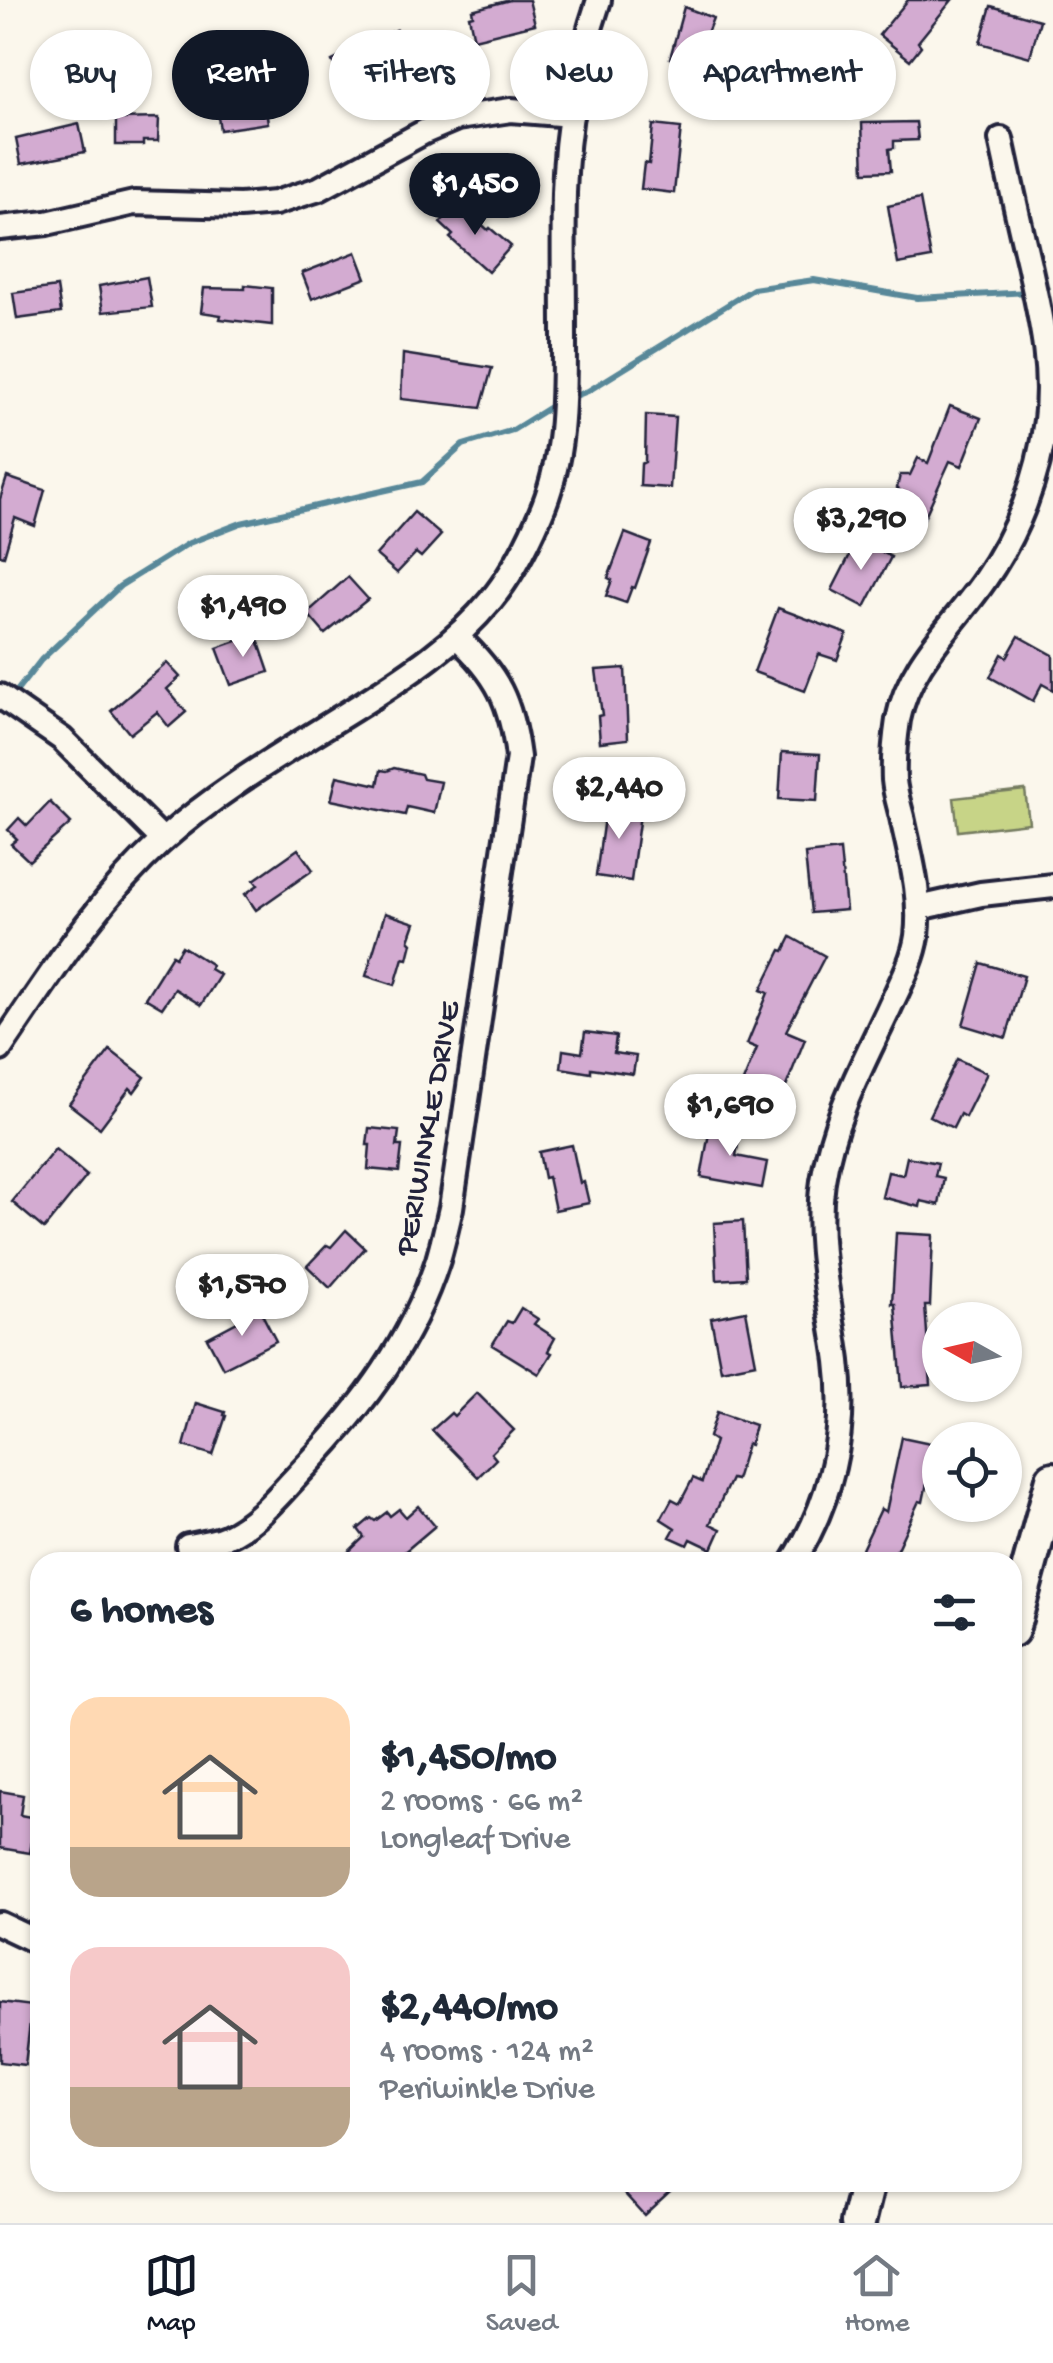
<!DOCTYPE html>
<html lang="en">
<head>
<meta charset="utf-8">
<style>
	:root { --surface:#fff; --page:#f6f6f7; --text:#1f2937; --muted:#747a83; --line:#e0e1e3; --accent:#111827 }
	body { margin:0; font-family:"Gochi Hand",sans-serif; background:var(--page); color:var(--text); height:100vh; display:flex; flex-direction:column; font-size:38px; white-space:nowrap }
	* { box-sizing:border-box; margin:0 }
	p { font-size:32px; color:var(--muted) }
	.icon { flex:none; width:55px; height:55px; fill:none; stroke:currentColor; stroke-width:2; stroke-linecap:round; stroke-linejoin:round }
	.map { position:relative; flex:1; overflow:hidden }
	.sheet { position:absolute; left:30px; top:1552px; width:992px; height:640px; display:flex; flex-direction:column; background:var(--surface); border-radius:30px; box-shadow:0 2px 8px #0004 }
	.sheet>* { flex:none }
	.hud { position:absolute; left:30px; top:30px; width:995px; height:90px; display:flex; gap:20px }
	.needle { width:65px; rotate:278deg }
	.buttons { position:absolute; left:922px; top:1302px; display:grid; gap:20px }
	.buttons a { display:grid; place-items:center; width:100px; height:100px; border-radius:50%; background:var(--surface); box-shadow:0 2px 8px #0004; font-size:50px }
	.price { position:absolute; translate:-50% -85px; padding:0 22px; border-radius:35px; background:#fff; color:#222; font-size:32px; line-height:65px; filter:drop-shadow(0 2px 5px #0008) }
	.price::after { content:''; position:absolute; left:50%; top:60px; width:30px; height:22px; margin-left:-15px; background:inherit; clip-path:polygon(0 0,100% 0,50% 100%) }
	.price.selected { background:var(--accent); color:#fff }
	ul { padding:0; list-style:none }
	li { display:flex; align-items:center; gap:30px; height:250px; padding:0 40px }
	li span { display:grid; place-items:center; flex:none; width:280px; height:200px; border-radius:30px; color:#555 }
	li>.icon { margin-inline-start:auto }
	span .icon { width:120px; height:120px; fill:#fffc; stroke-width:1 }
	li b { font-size:42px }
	h2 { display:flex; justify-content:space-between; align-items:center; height:120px; padding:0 40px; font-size:42px }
	.chip { padding:0 35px; border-radius:45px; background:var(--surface); box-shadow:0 2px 8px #0004; font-size:35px; line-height:90px }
	.chip.selected { background:var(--accent); color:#fff }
	.tabs { display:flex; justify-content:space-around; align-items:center; height:140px; border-top:2px solid var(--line); background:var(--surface); font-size:28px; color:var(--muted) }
	.tabs a { display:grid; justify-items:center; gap:5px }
	.tabs .selected { color:var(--accent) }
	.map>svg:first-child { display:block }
	.garden { fill:#c7d487; stroke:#747b61; stroke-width:2.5 }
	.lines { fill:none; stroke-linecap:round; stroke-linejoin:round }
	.stream { stroke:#588899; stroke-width:6 }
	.building { fill:#d3abd1; stroke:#22223b; stroke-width:2.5 }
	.street-casing { stroke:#22223b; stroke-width:30 }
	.secondary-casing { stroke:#22223b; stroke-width:40 }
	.street { stroke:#fbf7ec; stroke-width:22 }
	.secondary { stroke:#fbf7ec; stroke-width:32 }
	.labels { text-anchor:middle; stroke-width:8; stroke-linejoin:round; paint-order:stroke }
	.street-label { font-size:32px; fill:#22223b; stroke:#fbf7ec }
</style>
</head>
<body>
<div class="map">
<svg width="1053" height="2223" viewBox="0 0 1053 2223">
	<rect width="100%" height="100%" fill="#fbf7ec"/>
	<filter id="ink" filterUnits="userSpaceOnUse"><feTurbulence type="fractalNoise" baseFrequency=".01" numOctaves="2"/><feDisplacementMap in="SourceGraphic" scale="20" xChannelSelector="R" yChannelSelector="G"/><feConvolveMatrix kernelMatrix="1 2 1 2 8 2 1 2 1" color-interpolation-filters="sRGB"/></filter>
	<g filter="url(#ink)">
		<!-- garden -->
		<polygon class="garden" points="1025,790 1029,823 958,831 954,798"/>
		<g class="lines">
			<!-- stream -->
			<g class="stream">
				<polyline points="570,398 588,391 753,289 814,280 917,298 1030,292"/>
				<polyline points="13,696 41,660 120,586 189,543 241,523 422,482 463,445 513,430 558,402"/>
			</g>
		</g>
		<!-- building -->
		<g class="building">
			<polygon points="510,0 529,0 535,24 474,39 469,16 473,15 472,10"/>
			<polygon points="908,0 952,0 918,42 921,46 910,60 879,35"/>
			<polygon points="991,6 1040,20 1030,57 980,43"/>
			<polygon points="684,7 713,18 707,33 719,37 708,70 670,58"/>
			<polygon points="396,30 408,55 364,76 364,80 345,89 332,61"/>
			<polygon points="264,96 268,123 220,130 216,103"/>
			<polygon points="159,118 158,141 143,141 143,145 116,145 116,119"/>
			<polygon points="916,122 918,140 894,141 894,148 889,149 891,171 864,172 862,123"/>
			<polygon points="79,124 85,152 21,164 16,139"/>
			<polygon points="653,125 681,128 674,193 641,189 644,163 649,164"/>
			<polygon points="920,199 931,258 898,264 888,206"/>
			<polygon points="458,203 488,230 490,228 511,246 488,272 450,238 453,235 440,223"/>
			<polygon points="356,252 366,278 312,299 302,273"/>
			<polygon points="147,277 152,307 103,312 99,286"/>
			<polygon points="245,285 272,288 272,325 220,319 221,315 201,312 204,288 245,289"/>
			<polygon points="57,287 61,313 17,319 13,293"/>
			<polygon points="403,354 492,368 481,408 401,399"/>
			<polygon points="950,406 981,418 962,466 950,461 921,525 893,512 904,494 897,488 900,475 910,475 918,458 928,463"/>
			<polygon points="646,415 675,417 670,488 640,486 641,464 645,462"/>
			<polygon points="7,477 45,490 35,526 15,518 4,556 0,555 0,499"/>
			<polygon points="414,512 441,535 421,557 416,553 397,573 376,555"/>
			<polygon points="625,533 651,543 635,588 632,587 626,603 606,596 612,580 608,578"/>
			<polygon points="858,539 891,557 865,607 832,590"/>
			<polygon points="348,577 368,599 325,634 307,613"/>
			<polygon points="778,608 847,634 837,660 819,654 805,691 754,672"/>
			<polygon points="256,634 269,672 231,685 217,648"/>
			<polygon points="1019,636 1053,655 1053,690 1042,684 1033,701 990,677 1002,654 1007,657"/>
			<polygon points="167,663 180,677 167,689 186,712 169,727 157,712 130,734 111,711"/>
			<polygon points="625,668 628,739 600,742 598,716 602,715 596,670"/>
			<polygon points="782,752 820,754 817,801 779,799"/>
			<polygon points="394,768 421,774 423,779 441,782 434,813 407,807 405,815 331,800 337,776 378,785 381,770 387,771"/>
			<polygon points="50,802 71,823 29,861 11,844 17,839 8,830 19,818 27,826"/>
			<polygon points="606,803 641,807 631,881 596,876"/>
			<polygon points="298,849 313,870 256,910 245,894 258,885 254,880"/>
			<polygon points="840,850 846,910 811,913 805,854"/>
			<polygon points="385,913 415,923 409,940 412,943 408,959 403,958 395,985 366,976"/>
			<polygon points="791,937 825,956 786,1031 805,1039 785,1089 775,1085 766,1106 738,1094 757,1048 747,1044 768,993 761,990 781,950 784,951"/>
			<polygon points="182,946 212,965 210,969 220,975 201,1005 175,989 162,1008 145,998 172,955 175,957"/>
			<polygon points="981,963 1024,976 1006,1038 963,1025"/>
			<polygon points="585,1032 616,1036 614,1053 636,1056 633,1074 591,1068 591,1073 561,1068 563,1050 582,1053"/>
			<polygon points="110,1050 145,1077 134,1092 130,1088 100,1128 69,1104"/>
			<polygon points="957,1059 987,1073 965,1117 960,1114 953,1128 929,1116"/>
			<polygon points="711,1122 741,1128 736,1156 767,1162 762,1188 701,1177"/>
			<polygon points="369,1128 399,1131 397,1146 402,1146 399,1172 368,1169 370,1145 367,1145"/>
			<polygon points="572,1145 580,1183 584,1182 589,1203 555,1210 548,1177 544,1178 539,1152"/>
			<polygon points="55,1149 87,1176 44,1229 12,1202"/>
			<polygon points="907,1157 938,1163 935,1176 944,1178 939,1205 921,1201 920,1207 882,1197 888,1172 903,1175"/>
			<polygon points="743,1221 746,1278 717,1280 714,1223"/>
			<polygon points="346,1230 365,1248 330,1288 307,1266 327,1245 331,1247"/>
			<polygon points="896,1233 933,1235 930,1306 925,1306 931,1385 902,1387 895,1304 892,1304"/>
			<polygon points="521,1308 538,1319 534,1324 555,1338 548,1351 552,1353 539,1374 492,1345 507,1321 512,1323"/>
			<polygon points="260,1310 276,1341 223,1368 207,1338"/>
			<polygon points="746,1311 756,1363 721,1370 711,1318"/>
			<polygon points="477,1393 514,1430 491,1453 496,1459 478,1477 432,1430 451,1413 454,1416"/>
			<polygon points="196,1403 225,1412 224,1415 226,1416 213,1455 184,1446"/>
			<polygon points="717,1412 755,1425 750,1445 747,1444 736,1480 731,1479 710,1524 721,1529 712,1549 691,1539 688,1545 670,1537 675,1528 661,1519 672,1499 680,1503 693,1478 702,1482 715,1441 709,1437"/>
			<polygon points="902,1437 935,1444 923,1502 919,1501 891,1562 856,1562 881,1509 886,1512"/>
			<polygon points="418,1506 435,1526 402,1554 409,1562 338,1562 364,1537 358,1529 371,1518 375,1521 387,1512 390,1516 399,1509 406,1517"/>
			<polygon points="0,1791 23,1795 20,1815 36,1818 30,1853 0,1848"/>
			<polygon points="0,2002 32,2006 25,2065 0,2062"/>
			<polygon points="614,2182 680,2182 644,2215"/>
		</g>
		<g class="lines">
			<defs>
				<g id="street">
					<polyline points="0,228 47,223 134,203 240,206 275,203 319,189 424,132 457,118 511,110 571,115"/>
					<polyline points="0,696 62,739 163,840"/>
					<polyline points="919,908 981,894 1053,886"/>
					<path d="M0,1049C50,976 96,901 162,841C222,787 294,747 362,704C409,674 455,644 491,600C512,575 527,545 540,515C565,459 564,397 564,337C564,289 563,241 564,193C566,127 578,62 599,0"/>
					<path d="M188,1546C200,1544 215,1542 226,1537C259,1522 282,1491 306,1466C364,1405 412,1341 438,1260C443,1243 447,1225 451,1208L518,757C511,702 498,675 457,637"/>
					<path d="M793,1562C831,1501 847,1433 838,1361C830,1301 814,1243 823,1181C832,1121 861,1068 887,1013C898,988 913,963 917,936C922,895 910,856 902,817C899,805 895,792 894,780C893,760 895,740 898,720C909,663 953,626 984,581C1017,534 1039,477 1046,420C1053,367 1040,316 1029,264C1019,222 1010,181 1001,139"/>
					<polyline points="0,1924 40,1943"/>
				</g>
				<g id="secondary">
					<polyline points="1012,1630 1053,1479"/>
					<polyline points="858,2223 868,2182"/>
				</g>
			</defs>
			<!-- street casing -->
			<use href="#street" class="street-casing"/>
			<!-- secondary casing -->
			<use href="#secondary" class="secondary-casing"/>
			<!-- street -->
			<use href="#street" class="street"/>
			<!-- secondary -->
			<use href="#secondary" class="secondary"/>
		</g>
	</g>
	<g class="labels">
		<!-- street labels -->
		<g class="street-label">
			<text transform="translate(425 1128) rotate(-80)" y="11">PERIWINKLE DRIVE</text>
		</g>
	</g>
</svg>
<div class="buttons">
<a><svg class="needle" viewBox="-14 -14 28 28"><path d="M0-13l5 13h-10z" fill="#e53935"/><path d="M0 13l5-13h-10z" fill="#747a83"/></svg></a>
<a><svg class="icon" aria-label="locate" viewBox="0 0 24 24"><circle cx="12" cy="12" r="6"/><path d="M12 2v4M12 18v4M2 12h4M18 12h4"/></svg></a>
</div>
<b class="price selected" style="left:475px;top:238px">$1,450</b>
<b class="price" style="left:861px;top:573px">$3,290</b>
<b class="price" style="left:243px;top:660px">$1,490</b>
<b class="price" style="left:619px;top:842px">$2,440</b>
<b class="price" style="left:730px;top:1159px">$1,690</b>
<b class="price" style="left:242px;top:1339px">$1,570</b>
<div class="hud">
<a class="chip">Buy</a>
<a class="chip selected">Rent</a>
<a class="chip">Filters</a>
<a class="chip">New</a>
<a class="chip">Apartment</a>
</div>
<section class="sheet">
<h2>6 homes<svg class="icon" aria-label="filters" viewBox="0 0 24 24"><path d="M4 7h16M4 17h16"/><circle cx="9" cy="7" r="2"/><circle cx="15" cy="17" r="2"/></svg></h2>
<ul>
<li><span style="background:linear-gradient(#ffd9b3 75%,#b9a48a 0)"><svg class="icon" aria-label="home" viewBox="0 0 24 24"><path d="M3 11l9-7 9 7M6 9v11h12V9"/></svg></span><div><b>$1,450/mo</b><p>2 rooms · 66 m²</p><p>Longleaf Drive</p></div></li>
<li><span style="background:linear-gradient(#f6c9c9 70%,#b9a48a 0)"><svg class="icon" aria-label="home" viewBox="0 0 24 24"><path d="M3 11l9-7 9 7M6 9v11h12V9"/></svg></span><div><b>$2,440/mo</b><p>4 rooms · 124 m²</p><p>Periwinkle Drive</p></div></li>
</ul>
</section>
</div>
<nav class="tabs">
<a class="selected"><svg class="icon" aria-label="map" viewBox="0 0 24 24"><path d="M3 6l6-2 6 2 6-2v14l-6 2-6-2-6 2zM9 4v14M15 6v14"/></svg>Map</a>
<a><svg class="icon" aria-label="saved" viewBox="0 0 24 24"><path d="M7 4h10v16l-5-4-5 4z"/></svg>Saved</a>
<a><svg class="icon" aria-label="home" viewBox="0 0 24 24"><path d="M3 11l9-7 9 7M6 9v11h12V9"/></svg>Home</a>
</nav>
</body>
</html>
